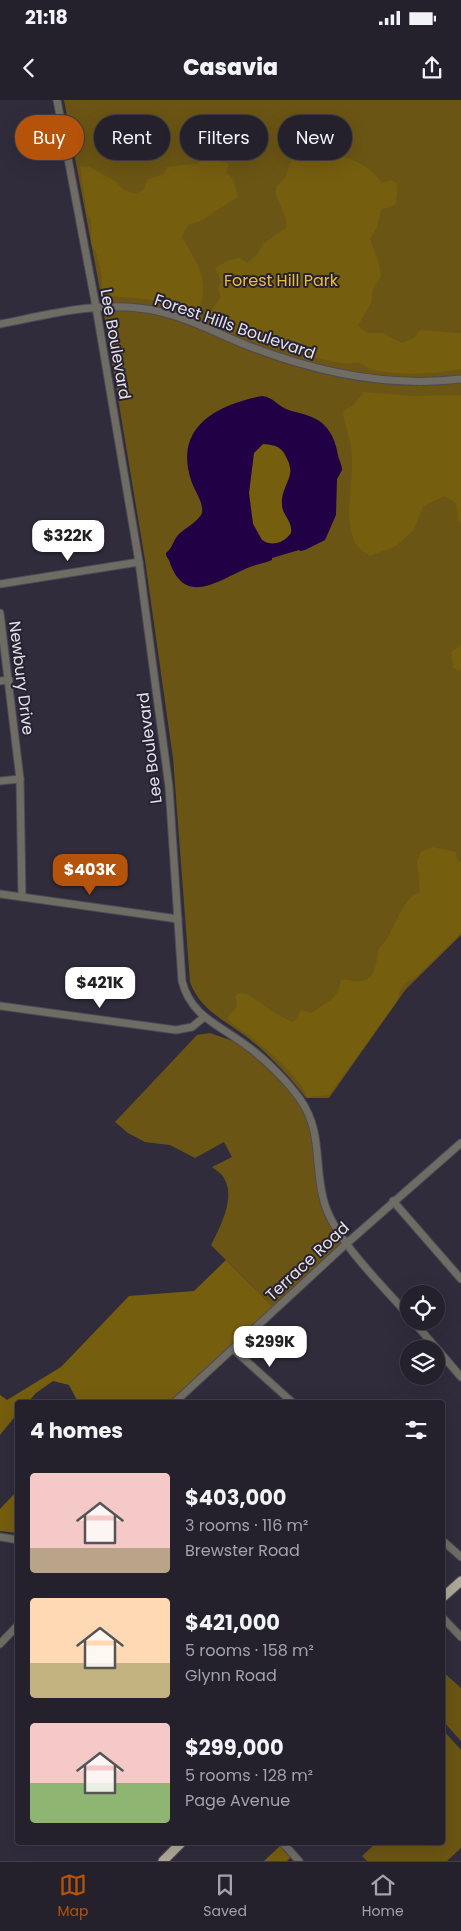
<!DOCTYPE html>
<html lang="en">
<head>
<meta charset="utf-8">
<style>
	:root { --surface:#24212d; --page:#302e39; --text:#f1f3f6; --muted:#a3a3aa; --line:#413e49; --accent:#b45309 }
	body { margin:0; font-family:Poppins,sans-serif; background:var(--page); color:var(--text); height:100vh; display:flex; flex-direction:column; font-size:19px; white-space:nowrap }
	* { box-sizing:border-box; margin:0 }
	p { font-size:16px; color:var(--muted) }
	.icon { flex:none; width:28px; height:28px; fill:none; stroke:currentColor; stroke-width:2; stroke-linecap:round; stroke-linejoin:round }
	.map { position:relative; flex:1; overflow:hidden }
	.drawer { position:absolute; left:15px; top:1300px; width:430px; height:445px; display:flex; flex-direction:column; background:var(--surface); border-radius:5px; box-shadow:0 5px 20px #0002,0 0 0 1px var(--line) }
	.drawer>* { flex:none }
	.hud { position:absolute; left:15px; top:15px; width:431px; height:45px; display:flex; gap:10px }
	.controls { position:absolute; left:400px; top:1185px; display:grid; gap:10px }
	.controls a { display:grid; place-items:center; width:45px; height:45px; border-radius:50%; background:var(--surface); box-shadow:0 5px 20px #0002,0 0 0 1px var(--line); font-size:25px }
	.price { position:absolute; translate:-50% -42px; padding:0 11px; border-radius:10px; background:#fff; color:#222; font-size:16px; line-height:32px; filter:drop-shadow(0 1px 2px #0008) }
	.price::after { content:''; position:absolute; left:50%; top:30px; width:15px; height:11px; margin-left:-8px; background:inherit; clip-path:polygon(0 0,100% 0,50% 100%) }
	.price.on { background:var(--accent); color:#fff }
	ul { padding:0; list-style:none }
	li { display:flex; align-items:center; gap:15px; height:125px; padding:0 15px }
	li span { display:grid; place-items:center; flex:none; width:140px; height:100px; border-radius:5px; color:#555 }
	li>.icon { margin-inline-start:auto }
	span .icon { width:60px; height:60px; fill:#fffc; stroke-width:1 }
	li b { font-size:21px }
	h2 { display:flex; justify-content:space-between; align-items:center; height:60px; padding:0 15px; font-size:21px }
	.pill { padding:0 18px; border-radius:22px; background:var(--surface); box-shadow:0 5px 20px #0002,0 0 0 1px var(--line); font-size:18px; line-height:45px }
	.pill.on { background:var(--accent); color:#fff }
	.status { display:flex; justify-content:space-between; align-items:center; height:35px; padding:0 25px; background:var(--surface); direction:ltr }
	.status svg { height:14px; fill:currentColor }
	header { display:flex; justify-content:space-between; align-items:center; height:65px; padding:0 15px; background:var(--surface); font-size:22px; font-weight:800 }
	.tab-bar { display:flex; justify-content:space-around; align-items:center; height:70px; border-top:1px solid var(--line); background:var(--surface); font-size:14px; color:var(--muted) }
	.tab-bar a { display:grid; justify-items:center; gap:2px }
	.tab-bar .on { color:var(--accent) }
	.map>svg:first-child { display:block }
	.green { fill:#6b5514 }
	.forest { fill:#765e0f }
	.water { fill:#210046; fill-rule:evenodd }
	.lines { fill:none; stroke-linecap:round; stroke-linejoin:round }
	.minor-casing { stroke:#4d4958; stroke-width:9 }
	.major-casing { stroke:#4d4958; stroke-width:11 }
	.minor { stroke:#6f6c64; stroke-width:7 }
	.major { stroke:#aea898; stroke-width:9 }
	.labels { text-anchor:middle; stroke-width:4; stroke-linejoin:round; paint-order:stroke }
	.park-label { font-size:16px; fill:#e9be3b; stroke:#272231 }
	.street-label { font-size:16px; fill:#e4e1eb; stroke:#272231 }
</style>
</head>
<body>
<div class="status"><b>21:18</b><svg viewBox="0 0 49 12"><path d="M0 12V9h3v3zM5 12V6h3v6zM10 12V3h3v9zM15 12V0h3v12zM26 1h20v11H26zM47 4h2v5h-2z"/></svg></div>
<header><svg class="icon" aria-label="back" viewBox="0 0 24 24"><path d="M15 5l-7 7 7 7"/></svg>Casavia<svg class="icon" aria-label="share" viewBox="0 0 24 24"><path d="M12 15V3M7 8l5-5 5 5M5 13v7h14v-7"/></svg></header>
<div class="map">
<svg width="461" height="1761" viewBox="0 0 461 1761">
	<rect width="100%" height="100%" fill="#302c3c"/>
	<!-- green -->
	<g class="green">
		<path d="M64,0H461V835L406,889L329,998H306C291,978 272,958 253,942C230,922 201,913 190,882L173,658L145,460L100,190Z"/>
		<path d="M210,933L248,946L291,988L308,1014L321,1091L346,1144L275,1209L211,1145C220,1127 236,1098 224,1078C222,1074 216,1070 212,1067L232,1057L224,1042L195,1058L170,1045L145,1042L128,1033L115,1022L197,935Z"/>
		<polygon points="442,1571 461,1588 461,1641 443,1621"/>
		<polygon points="443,1630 461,1650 461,1748 447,1761 367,1761 362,1756 376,1743 442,1742"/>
	</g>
	<!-- forest -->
	<g class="forest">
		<path d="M301,43C331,57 362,54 382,83L391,80L398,84L396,104L381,110L377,127L370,139L378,160L381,177L373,188L371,203L358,226L368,233H383L402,243L414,238L420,230L461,233V269C433,274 401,276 373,270C368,269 364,265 359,263C354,262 347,264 340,263C297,254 248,242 210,219V213L221,197L218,190L221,181L215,168L229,160L240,158L247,163L258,154L263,144L286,128V119L275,93L277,86L285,78L297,45Z"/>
		<path d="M211,57L229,64L226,73L233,79L238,97L200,121L187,126L182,137C199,168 211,179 197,216C183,210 168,203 152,200C135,196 117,200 102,192V177L97,155L91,143V118L87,114L80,66L90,67L115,81L125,91L137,94L144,89L147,80L164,74L167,67L198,63Z"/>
		<path d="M364,292L414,296L461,295V423L458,421L456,403L444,396L423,407L413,431L396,446L370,456C365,452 358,448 355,443C342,415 356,376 351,346C349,334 344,324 343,312L354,304Z"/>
		<path d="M263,344L277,346L286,355L291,368L281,401L292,429L291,433C284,443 272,447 262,440L253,424L249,393L254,353Z"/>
		<polygon points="461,545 461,571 453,568 451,552"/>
		<path d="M432,747L456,752L457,759L461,763V833L415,878C403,881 400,889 397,901L329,995L307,997C300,973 249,935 228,920L229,914C238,909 238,905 235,897L238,893L247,894L276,914L293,922L298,918L300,910L312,913C326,901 338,901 341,880C350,879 354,882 361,881C377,879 376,860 379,848C394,837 401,795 420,793L417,761L421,752Z"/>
		<polygon points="226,1160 275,1209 175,1302 78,1302 69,1285 53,1281 36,1293 28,1302 18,1302 17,1314 0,1335 0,1295 7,1300 61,1267 129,1196 194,1191"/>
		<polygon points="17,1391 17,1433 0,1431 0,1409"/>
		<polygon points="283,1743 293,1755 287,1761 264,1761"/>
	</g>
	<!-- water -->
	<path class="water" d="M262,296C273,297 277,305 286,309C293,312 302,313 309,316C327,322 335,337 338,355C339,361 342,364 342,370L337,379L336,415L325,440L305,450L300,451L299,450L272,458V460C262,464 252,465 243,470C216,482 185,505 170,463C169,458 166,458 166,453C172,449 173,441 178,435C185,428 196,423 201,415C206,407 195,391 192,383C172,327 217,305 262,296ZM263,344C280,345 283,349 289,363C290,368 291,370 290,375C287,385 281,393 282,405C282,415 293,421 291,433C284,443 272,447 262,440L253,424L249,393L254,353Z"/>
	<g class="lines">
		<defs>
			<g id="minor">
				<path d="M57,0L96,207L139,462L169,687L182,881C191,917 220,925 247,946C264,958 288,982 300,999C324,1033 313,1069 325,1105C337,1142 383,1186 409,1216"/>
				<path d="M0,224C47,215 98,201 146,209C181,214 214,232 246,245C315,272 387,288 461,279"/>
				<polyline points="0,484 139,462"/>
				<polyline points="0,513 20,679 22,797"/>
				<polyline points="0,581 9,580"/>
				<polyline points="0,681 20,679"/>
				<polyline points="0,794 178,819"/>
				<polyline points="0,906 176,930 192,927 203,918"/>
				<polyline points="393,1101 461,1179"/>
				<polyline points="413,1221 461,1277"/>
				<polyline points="233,1249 292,1302"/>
				<polyline points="175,1302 346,1144 461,1043"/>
				<polyline points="0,1437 18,1440"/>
				<polyline points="442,1440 461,1457"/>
				<polyline points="442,1517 461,1537"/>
				<polyline points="0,1544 18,1525"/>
				<polyline points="282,1742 299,1761"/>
			</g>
			<g id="major">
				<polyline points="442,1498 461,1481"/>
				<polyline points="163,1761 182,1742"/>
			</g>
		</defs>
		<!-- minor casing -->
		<use href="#minor" class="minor-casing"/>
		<!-- major casing -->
		<use href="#major" class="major-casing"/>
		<!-- minor -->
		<use href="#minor" class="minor"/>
		<!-- major -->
		<use href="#major" class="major"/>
	</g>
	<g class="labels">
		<!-- park labels -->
		<g class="park-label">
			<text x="281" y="186">Forest Hill Park</text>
		</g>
		<!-- street labels -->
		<g class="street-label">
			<text transform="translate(235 226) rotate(19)" y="6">Forest Hills Boulevard</text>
			<text transform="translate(116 244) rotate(80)" y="6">Lee Boulevard</text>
			<text transform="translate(22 578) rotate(83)" y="6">Newbury Drive</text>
			<text transform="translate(149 648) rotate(-97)" y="6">Lee Boulevard</text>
			<text transform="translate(307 1161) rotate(-43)" y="6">Terrace Road</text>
		</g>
	</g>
</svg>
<div class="controls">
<a><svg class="icon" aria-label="locate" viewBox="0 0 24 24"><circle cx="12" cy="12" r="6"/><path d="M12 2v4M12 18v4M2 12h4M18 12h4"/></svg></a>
<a><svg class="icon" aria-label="layers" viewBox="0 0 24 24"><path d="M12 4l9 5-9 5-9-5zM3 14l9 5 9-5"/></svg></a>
</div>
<b class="price" style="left:68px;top:462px">$322K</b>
<b class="price on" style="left:90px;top:796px">$403K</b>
<b class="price" style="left:100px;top:909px">$421K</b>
<b class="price" style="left:270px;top:1268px">$299K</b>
<div class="hud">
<a class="pill on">Buy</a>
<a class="pill">Rent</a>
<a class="pill">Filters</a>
<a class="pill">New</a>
</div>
<section class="drawer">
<h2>4 homes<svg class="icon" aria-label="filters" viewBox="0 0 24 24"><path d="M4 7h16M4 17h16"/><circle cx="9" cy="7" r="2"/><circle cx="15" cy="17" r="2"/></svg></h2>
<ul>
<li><span style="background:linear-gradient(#f6c9c9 75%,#b9a48a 0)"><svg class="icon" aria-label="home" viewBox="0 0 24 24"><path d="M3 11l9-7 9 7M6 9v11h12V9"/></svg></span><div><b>$403,000</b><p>3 rooms · 116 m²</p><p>Brewster Road</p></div></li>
<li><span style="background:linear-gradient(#ffd9b3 65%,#c2b280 0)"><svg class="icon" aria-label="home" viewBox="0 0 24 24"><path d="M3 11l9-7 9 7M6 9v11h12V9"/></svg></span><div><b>$421,000</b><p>5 rooms · 158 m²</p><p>Glynn Road</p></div></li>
<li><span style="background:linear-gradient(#f6c9c9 60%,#8fb573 0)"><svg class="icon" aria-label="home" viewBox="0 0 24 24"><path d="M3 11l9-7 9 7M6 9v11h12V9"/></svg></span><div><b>$299,000</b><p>5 rooms · 128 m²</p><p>Page Avenue</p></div></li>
</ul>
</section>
</div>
<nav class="tab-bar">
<a class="on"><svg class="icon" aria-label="map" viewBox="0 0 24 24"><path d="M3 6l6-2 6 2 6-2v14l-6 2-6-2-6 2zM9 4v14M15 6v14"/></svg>Map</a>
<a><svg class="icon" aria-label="saved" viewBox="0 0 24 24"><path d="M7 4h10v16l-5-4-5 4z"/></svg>Saved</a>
<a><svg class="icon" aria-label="home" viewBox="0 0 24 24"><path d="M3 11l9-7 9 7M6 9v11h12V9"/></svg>Home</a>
</nav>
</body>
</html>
